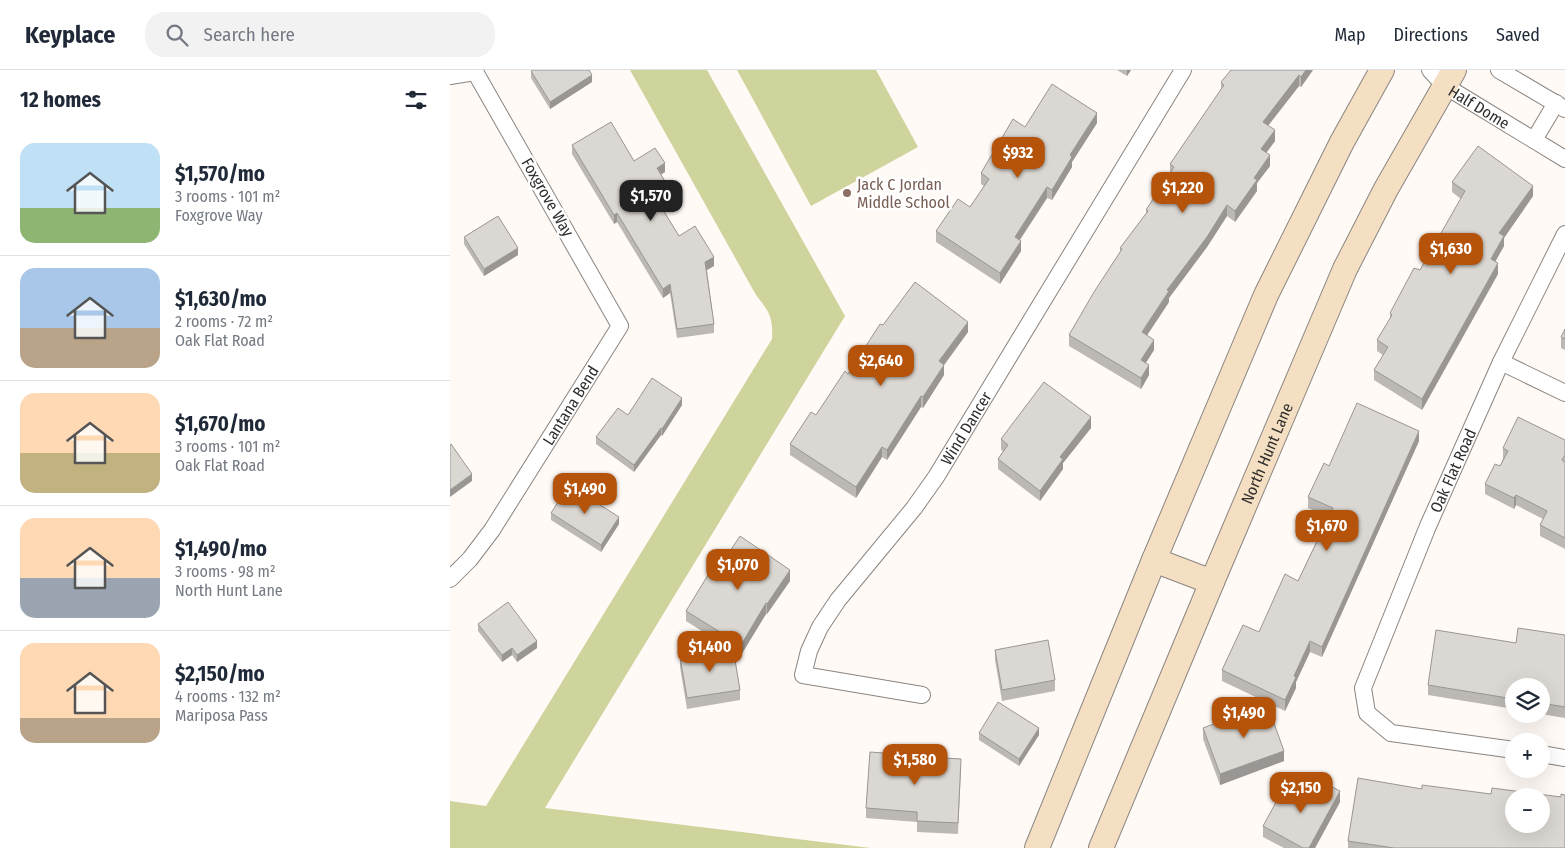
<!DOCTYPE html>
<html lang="en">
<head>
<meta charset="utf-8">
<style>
	:root { --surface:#fff; --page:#f2f2f3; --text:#1f2937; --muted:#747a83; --line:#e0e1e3; --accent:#b45309 }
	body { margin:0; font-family:"Fira Sans Condensed",sans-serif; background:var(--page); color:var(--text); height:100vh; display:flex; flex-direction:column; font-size:19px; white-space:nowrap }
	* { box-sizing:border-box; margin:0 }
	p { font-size:16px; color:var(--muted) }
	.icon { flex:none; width:28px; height:28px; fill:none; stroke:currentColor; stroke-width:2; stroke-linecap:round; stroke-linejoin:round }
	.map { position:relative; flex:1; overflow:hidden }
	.sheet { display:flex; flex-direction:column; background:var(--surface); width:450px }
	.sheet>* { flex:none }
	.fabs { position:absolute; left:1055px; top:608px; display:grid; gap:10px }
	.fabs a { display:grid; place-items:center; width:45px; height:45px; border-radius:50%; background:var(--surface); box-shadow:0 5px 20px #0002; font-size:25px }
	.price { position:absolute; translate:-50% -42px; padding:0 11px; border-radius:10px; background:var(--accent); color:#fff; font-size:16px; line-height:32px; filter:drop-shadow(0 1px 2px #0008) }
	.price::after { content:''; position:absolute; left:50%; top:30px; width:15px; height:11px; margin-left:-8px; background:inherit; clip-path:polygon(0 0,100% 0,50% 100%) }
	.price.on { background:#222; color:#fff }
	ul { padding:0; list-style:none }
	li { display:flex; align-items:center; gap:15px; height:125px; padding:0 20px }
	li+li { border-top:1px solid var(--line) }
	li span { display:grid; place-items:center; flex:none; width:140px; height:100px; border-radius:15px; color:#555 }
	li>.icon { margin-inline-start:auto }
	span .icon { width:60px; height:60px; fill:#fffc; stroke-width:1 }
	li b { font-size:21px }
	h2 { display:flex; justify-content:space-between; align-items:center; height:60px; padding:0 20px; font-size:21px }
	header { display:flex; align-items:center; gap:30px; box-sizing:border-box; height:70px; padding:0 25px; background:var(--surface); border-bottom:1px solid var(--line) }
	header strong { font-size:24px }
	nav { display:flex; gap:28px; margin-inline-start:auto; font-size:18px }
	.search { width:350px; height:45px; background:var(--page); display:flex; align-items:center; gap:12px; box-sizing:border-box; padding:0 18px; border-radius:20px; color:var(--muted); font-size:19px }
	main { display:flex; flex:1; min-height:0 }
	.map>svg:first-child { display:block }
	.green { fill:#ced49b }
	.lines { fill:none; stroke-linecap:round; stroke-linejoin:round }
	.street-casing { stroke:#8a8581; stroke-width:18 }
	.secondary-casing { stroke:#8a8581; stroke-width:26 }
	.street { stroke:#fff; stroke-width:16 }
	.secondary { stroke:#f4dfc3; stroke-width:24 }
	.wall { fill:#bcb9b5 }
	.shaded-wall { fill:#999693 }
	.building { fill:#dbd7d2; stroke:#999693; fill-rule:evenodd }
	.education-dot { fill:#8d6e63; stroke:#fff; stroke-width:2 }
	.labels { text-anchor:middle; stroke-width:5; stroke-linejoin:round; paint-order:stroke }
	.street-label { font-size:16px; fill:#302e2d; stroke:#fff }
	.education-label { font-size:16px; fill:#785e54; stroke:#fff; text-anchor:start }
</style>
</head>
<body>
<header>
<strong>Keyplace</strong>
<div class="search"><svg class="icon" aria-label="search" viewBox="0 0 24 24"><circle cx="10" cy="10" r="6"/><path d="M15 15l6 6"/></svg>Search here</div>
<nav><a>Map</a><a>Directions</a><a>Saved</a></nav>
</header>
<main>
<section class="sheet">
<h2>12 homes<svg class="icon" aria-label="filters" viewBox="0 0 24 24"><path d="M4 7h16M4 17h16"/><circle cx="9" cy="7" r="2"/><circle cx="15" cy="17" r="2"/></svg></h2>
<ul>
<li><span style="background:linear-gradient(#bfe0f5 65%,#8fb573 0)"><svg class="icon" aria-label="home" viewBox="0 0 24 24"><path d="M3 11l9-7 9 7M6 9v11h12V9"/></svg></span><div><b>$1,570/mo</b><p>3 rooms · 101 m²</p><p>Foxgrove Way</p></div></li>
<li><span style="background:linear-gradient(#a9c7e8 60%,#b9a48a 0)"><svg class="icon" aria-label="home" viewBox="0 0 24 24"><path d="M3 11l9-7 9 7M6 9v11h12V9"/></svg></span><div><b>$1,630/mo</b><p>2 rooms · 72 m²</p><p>Oak Flat Road</p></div></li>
<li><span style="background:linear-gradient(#ffd9b3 60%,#c2b280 0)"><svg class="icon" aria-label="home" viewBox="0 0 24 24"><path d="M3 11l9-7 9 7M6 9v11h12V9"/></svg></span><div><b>$1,670/mo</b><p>3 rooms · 101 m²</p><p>Oak Flat Road</p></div></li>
<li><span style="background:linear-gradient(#ffd9b3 60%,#9aa5b1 0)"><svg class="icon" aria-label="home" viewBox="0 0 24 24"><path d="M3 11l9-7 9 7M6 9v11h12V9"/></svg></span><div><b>$1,490/mo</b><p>3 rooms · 98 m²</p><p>North Hunt Lane</p></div></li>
<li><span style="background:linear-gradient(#ffd9b3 75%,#b9a48a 0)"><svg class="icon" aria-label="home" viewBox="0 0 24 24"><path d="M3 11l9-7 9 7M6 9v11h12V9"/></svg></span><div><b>$2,150/mo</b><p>4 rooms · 132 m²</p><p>Mariposa Pass</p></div></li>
</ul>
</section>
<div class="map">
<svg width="1115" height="778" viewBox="0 0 1115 778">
	<rect width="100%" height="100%" fill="#fffaf6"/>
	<!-- green -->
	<g class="green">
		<path d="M180,0H257L395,246L95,738L421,778H0V731L36,736L322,269C323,247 320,243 306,225Z"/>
		<polygon points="287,0 426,0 468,77 361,136"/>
	</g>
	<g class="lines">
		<defs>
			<g id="street">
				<path id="s1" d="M980,0L995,16L1115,89"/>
				<polyline points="1049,0 1115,39"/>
				<polyline points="0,6 25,2"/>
				<polyline points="1084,70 1106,33"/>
				<polyline points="1051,292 1115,323"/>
				<path id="s2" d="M0,509L20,489L42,460L170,256L24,0"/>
				<path id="s3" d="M472,625L353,605L359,581L370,557L388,530L464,438L486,407L733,0"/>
				<path id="s4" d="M1064,680L941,663L917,643L913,618L978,456L1051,292L1115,164"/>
				<polyline points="1091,684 1115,688"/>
			</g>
			<g id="secondary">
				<polyline points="704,490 762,512"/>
				<polyline points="587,778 704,490 816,225 892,72 932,0"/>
				<path id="s5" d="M651,778L762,512L895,199L936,119L1004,0"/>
			</g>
		</defs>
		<!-- street casing -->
		<use href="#street" class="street-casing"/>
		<!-- secondary casing -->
		<use href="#secondary" class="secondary-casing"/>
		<!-- street -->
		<use href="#street" class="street"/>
		<!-- secondary -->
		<use href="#secondary" class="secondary"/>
	</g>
	<!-- wall -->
	<g class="wall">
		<polygon points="667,0 681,0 677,6"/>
		<polygon points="863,0 851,17 849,16 818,56 825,71 816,83 820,96 807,113 807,121 785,152 777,146 757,177 719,228 719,232 697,265 704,280 696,293 699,305 691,319 619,276 619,265 670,182 670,178 696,144 696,140 720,102 720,94 771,20 771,12"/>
		<polygon points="81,1 142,12 100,39 81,8"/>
		<polygon points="647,53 622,92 622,97 602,130 597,128 570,170 571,181 550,214 486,172 486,161 520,137 534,116 531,114 531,103 575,57"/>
		<polygon points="122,75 184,91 215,102 211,104 216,122 206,128 229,166 264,196 257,200 264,254 264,263 227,268 220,223 213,228 167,152 164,154 122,84"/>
		<polygon points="1002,112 1083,126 1054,168 1054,176 1045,192 1048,204 972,340 924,310 924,300 933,285 927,281 927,270 940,249 940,243 970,200 1011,129 1002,122"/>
		<polygon points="14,167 68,185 34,206 14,174"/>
		<polygon points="433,255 518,262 494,295 494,305 473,338 471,337 437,390 432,387 406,428 340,385 340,374 366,345 398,304"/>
		<polygon points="1115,259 1115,280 1111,278 1111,267"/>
		<polygon points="232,335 212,366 211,365 184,402 146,374 146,367 178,345"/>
		<polygon points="641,358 613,393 613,399 590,431 548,399 548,389 553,381 551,380 551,369"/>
		<polygon points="1115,370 1115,479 1090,466 1090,455 1093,449 1066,435 1064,439 1035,424 1035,414 1050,396 1053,389 1053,378"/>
		<polygon points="969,371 872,587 860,582 846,612 846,618 835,641 772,611 772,600 809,562 848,511 878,447 858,438 858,427 879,396"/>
		<polygon points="101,443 169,454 151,482 101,450"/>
		<polygon points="262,508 340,511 317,544 316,544 291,585 283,580 290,620 290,630 237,639 230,597 230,587 280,579 236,551 236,541"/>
		<polygon points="28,554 87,578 67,592 62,585 52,592 28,561"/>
		<polygon points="1115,565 1115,648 1091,644 1091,616 1064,616 1064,639 978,625 978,615 1066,573"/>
		<polygon points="545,580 605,610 605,621 552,631 545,590"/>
		<polygon points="753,658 834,691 770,715 753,669"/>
		<polygon points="529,663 589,665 569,696 529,670"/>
		<polygon points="461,686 511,699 508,764 467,762 467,752 416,748 416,738"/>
		<polygon points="972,719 1041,724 1111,727 1115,778 898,778 898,771"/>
		<polygon points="859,729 890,732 865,778 834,778 813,767 813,756"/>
	</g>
	<!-- shaded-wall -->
	<g class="shaded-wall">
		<polygon points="677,0 681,0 677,6"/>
		<polygon points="856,0 863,0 851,17 851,7"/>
		<polygon points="142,5 142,12 100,39 100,32"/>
		<polygon points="849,5 849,16 813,62 813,52"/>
		<polygon points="647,43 647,53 622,92 622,97 602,130 602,120 620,85"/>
		<polygon points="825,60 825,71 811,90 811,79"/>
		<polygon points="820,85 820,96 807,113 807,121 785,152 785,141 804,108"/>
		<polygon points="215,93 215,102 207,107 207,98"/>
		<polygon points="216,113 216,122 202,130 202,122"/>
		<polygon points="1083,116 1083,126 1054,168 1054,176 1041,199 1041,189 1049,163"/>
		<polygon points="597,117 597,128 565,177 565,167"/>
		<polygon points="777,135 777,146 757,177 719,228 719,232 692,273 692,262 717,220"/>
		<polygon points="167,143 167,152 164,154 164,145"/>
		<polygon points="571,171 571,181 550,214 550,203"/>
		<polygon points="68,178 68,185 34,206 34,199"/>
		<polygon points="264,187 264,196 255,201 255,192"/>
		<polygon points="1048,193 1048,204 972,340 972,329"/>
		<polygon points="220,214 220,223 213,228 213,219"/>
		<polygon points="518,252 518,262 494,295 494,305 473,338 473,327 489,291"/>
		<polygon points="704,270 704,280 691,300 691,290"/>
		<polygon points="699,295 699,305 691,319 691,308"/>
		<polygon points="471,326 471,337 437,390 437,380"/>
		<polygon points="232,328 232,335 212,366 212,359"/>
		<polygon points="641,347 641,358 613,393 613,399 590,431 590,421 610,387"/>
		<polygon points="211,358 211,365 184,402 184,395"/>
		<polygon points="969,361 969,371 872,587 872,577"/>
		<polygon points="432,377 432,387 406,428 406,417"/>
		<polygon points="22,404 22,411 0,427 0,420"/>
		<polygon points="1066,425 1066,435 1064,439 1064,428"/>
		<polygon points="169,447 169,454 151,482 151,475"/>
		<polygon points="340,500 340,511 317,544 317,534"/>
		<polygon points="316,533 316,544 291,585 291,575"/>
		<polygon points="87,571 87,578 67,592 67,585"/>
		<polygon points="860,571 860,582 846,612 846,618 835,641 835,630 844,606"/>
		<polygon points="62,578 62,585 52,592 52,585"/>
		<polygon points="589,658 589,665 569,696 569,689"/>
		<polygon points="834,681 834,691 770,715 770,704"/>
		<polygon points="890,721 890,732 865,778 859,778"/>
	</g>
	<!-- building -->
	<g class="building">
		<polygon points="83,0 139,0 142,5 100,32 81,1"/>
		<polygon points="781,0 856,0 851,7 849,5 813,52 825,60 811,79 820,85 804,108 807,110 785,141 777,135 757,167 717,220 719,221 692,262 704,270 691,290 699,295 691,308 619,265 644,222 672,179 670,178 698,141 696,140 724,97 720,94 774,15 771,12"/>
		<polygon points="602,14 647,43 620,85 622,87 602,120 597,117 565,167 571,171 550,203 486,161 508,129 520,137 539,109 531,103 563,49 575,57"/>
		<polygon points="161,52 184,91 205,78 215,93 207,98 216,113 202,122 229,166 245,156 264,187 255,192 264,254 227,259 220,214 213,219 167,143 164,145 122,75"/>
		<polygon points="1028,76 1083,116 1049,163 1054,166 1041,189 1048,193 972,329 924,300 938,277 927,270 942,245 940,243 964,198 970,200 1015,121 1002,112"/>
		<polygon points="48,146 68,178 34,199 14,167"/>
		<polygon points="465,212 518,252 489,291 494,295 473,327 471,326 437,380 432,377 406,417 340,374 361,342 366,345 395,301 398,304 430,254 433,255"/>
		<polygon points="1115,259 1115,269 1111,267"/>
		<polygon points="202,308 232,328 212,359 211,358 184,395 146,367 168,338 178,345"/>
		<polygon points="594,312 641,347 610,387 613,389 590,421 548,389 558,375 551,369"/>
		<polygon points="907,333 969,361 872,577 860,571 844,606 846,607 835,630 772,600 793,555 809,562 835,504 848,511 883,438 858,427 874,393 879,396"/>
		<polygon points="1068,347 1115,370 1115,385 1112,390 1115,392 1115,468 1090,455 1097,441 1066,425 1064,428 1035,414 1045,394 1050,396 1058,381 1053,378"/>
		<polygon points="1,374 22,404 0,420 0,375"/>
		<polygon points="119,415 169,447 151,475 101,443"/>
		<polygon points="290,466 340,500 317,534 316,533 291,575 236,541 258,505 262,508"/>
		<polygon points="58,532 87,571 67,585 62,578 52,585 28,554"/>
		<polygon points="1068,558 1115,565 1115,637 1091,633 1091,616 1064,616 1064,629 978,615 986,560 1066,573"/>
		<polygon points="598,570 605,610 552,620 545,580"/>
		<polygon points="283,578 290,620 237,628 230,587"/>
		<polygon points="548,632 589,658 569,689 529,663"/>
		<polygon points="817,634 834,681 770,704 753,658"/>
		<polygon points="420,682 461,685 461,686 511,689 508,753 467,751 467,742 416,738"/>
		<path d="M908,708L972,719V715L1041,724L1042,718L1111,727V724L1115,725V778H944L898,771ZM1064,726H1091V754H1064Z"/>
		<polygon points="869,710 890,721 859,778 853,778 813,756 835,716 859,729"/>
	</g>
	<!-- markers -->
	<circle class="education-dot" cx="397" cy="123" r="5"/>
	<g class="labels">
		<!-- street labels -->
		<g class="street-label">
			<text dy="6" stroke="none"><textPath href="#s1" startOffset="62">Half Dome</textPath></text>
			<text transform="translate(98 127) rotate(60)" y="6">Foxgrove Way</text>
			<text dy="6" stroke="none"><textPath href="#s2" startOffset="212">Lantana Bend</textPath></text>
			<text dy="6" stroke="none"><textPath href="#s3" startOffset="419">Wind Dancer</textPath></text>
			<text dy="6" stroke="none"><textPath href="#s5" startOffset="428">North Hunt Lane</textPath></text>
			<text dy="6" stroke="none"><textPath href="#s4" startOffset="416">Oak Flat Road</textPath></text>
		</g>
		<!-- education labels -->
		<g class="education-label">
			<text x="407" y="120">Jack C Jordan<tspan x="407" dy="18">Middle School</tspan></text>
		</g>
	</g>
</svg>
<div class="fabs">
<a><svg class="icon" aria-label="layers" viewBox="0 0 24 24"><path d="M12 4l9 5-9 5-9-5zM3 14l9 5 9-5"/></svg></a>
<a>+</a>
<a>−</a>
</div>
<b class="price" style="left:568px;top:109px">$932</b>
<b class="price" style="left:733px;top:144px">$1,220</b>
<b class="price on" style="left:201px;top:152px">$1,570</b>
<b class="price" style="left:1001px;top:205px">$1,630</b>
<b class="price" style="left:431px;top:317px">$2,640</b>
<b class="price" style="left:135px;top:445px">$1,490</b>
<b class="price" style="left:877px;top:482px">$1,670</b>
<b class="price" style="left:288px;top:521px">$1,070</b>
<b class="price" style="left:260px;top:603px">$1,400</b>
<b class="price" style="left:794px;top:669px">$1,490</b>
<b class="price" style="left:465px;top:716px">$1,580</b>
<b class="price" style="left:851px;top:744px">$2,150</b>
</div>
</main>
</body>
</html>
